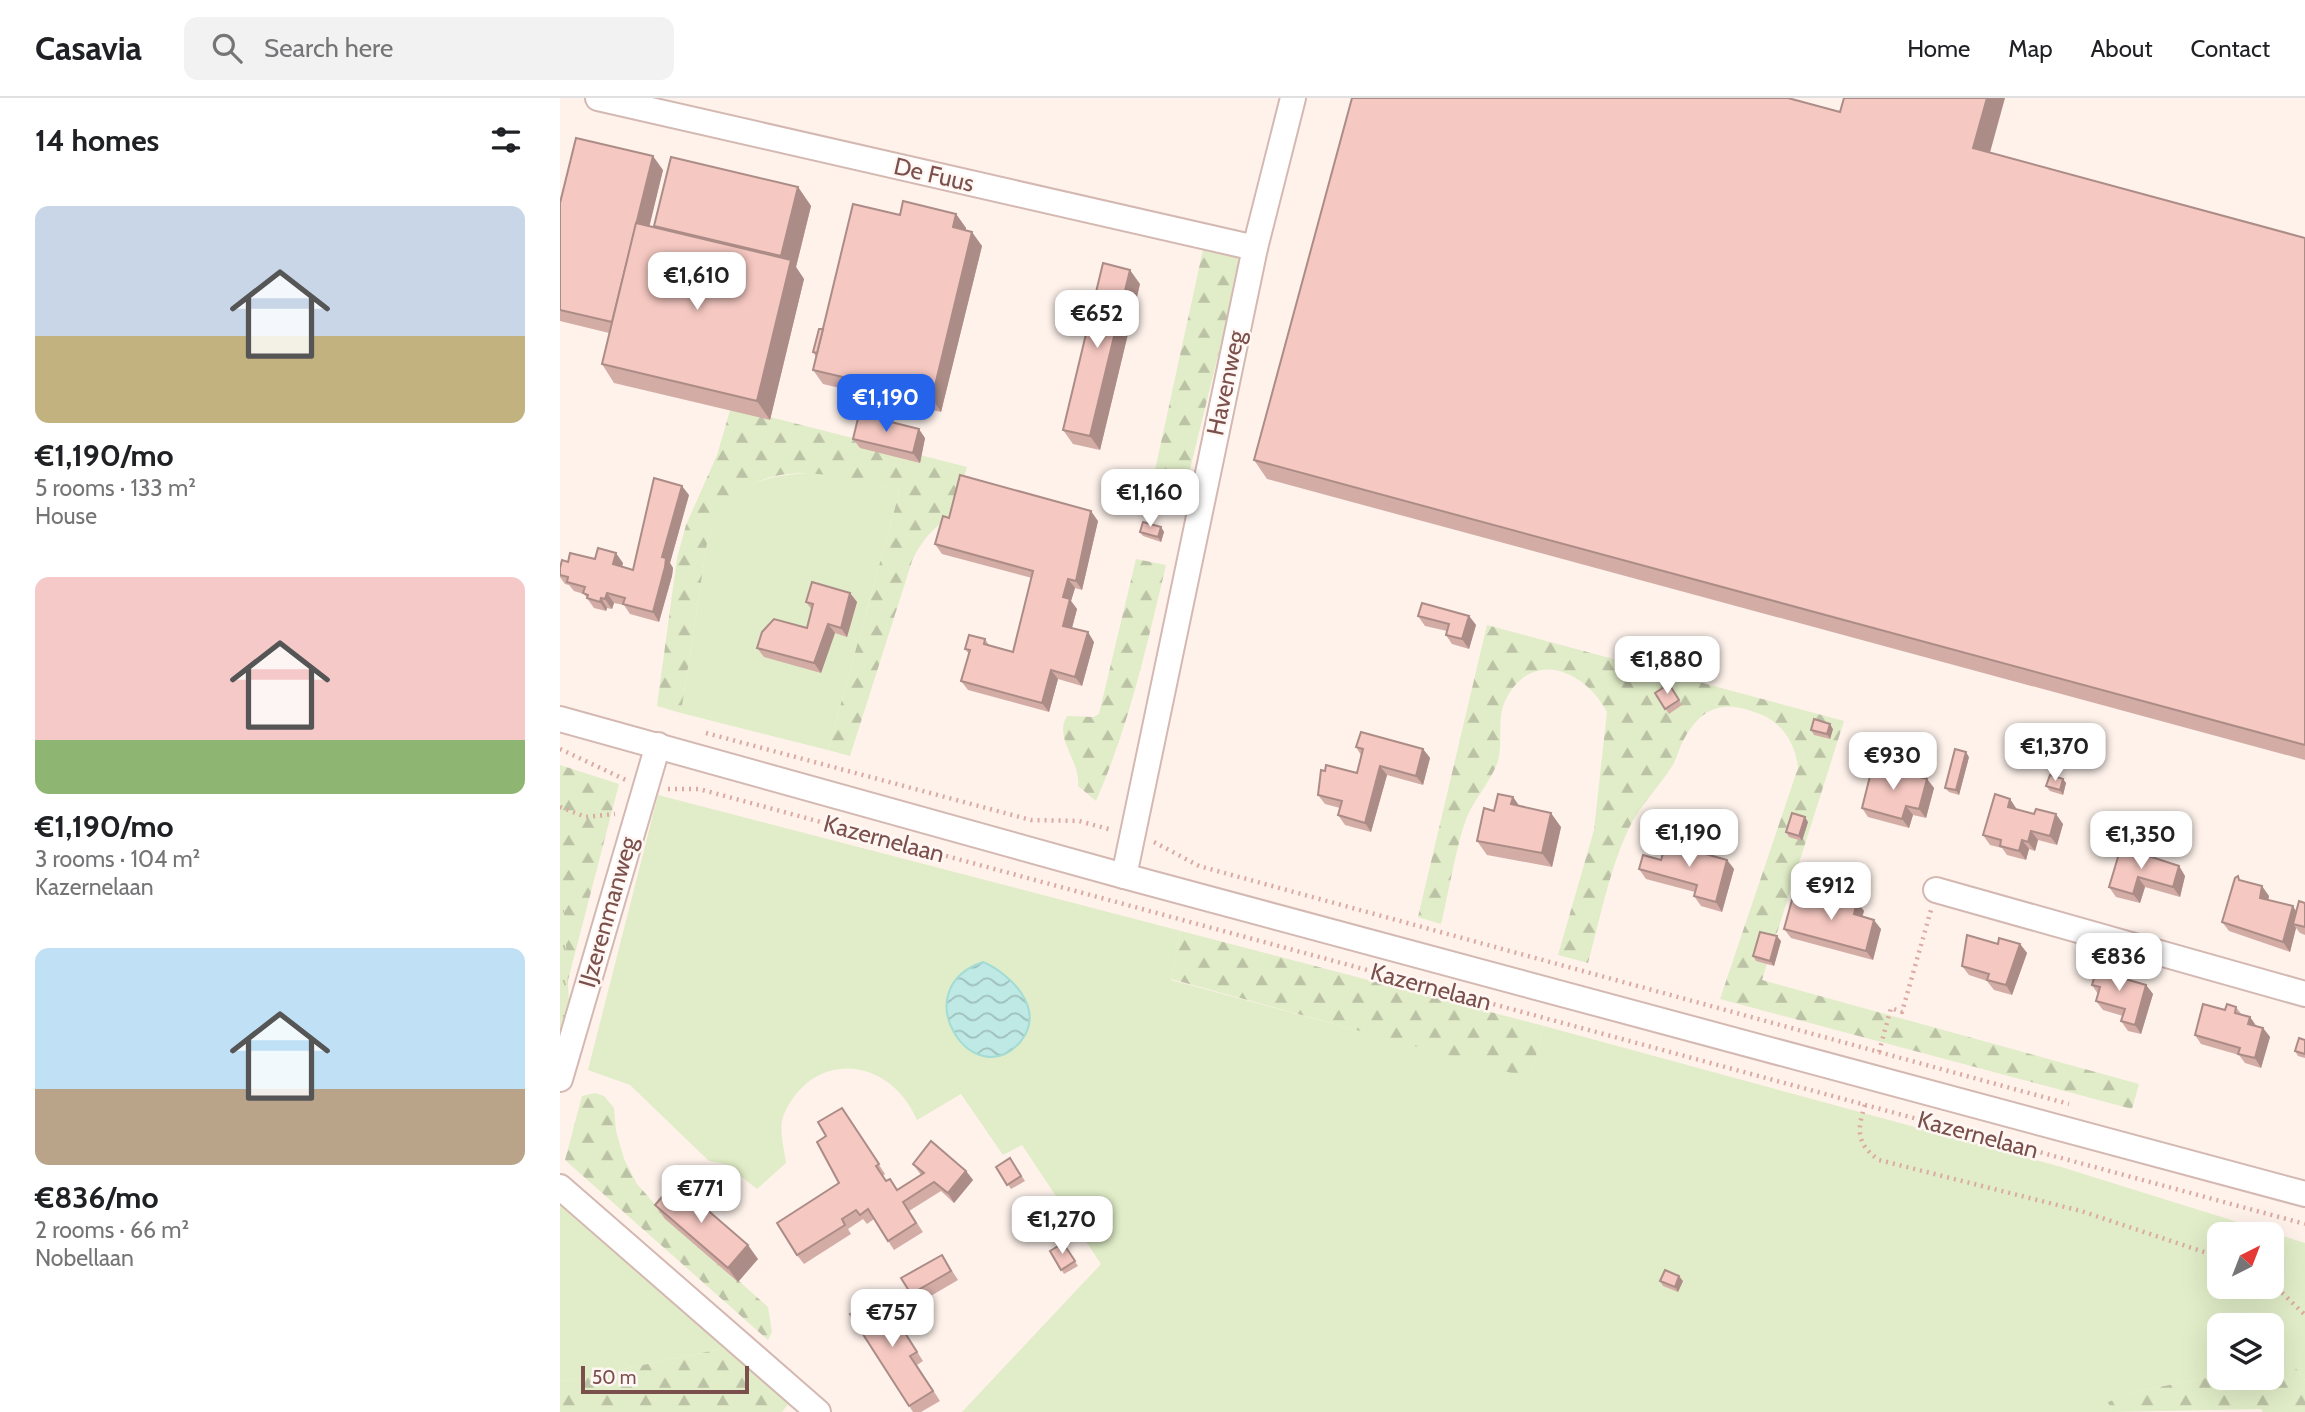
<!DOCTYPE html>
<html lang="en">
<head>
<meta charset="utf-8">
<style>
	:root { --surface:#fff; --page:#f2f2f2; --text:#202124; --muted:#757577; --line:#e0e0e0; --accent:#2563eb }
	body { margin:0; font-family:Cabin,sans-serif; background:var(--page); color:var(--text); height:100vh; display:flex; flex-direction:column; font-size:26px; white-space:nowrap }
	* { box-sizing:border-box; margin:0 }
	p { font-size:23px; color:var(--muted) }
	.icon { flex:none; width:38px; height:38px; fill:none; stroke:currentColor; stroke-width:2; stroke-linecap:round; stroke-linejoin:round }
	.map { position:relative; flex:1; overflow:hidden }
	.side { display:flex; flex-direction:column; background:var(--surface); width:560px }
	.side>* { flex:none }
	.needle { width:46px; rotate:42deg }
	.fabs { position:absolute; left:1647px; top:1124px; display:grid; gap:14px }
	.fabs a { display:grid; place-items:center; width:77px; height:77px; border-radius:14px; background:var(--surface); box-shadow:0 7px 28px #0002; font-size:35px }
	.scale { position:absolute; left:21px; bottom:18px; width:168px; box-sizing:border-box; padding-left:7px; border:4px solid #7b504c; border-top:0; font-size:19px; line-height:24px; white-space:nowrap; color:#7b504c; -webkit-text-stroke:5px #fff7f3; paint-order:stroke }
	.price { position:absolute; translate:-50% -60px; padding:0 16px; border-radius:14px; background:#fff; color:#222; font-size:23px; line-height:46px; filter:drop-shadow(0 2px 4px #0008) }
	.price::after { content:''; position:absolute; left:50%; top:42px; width:21px; height:16px; margin-left:-10px; background:inherit; clip-path:polygon(0 0,100% 0,50% 100%) }
	.price.current { background:var(--accent); color:#fff }
	ul { padding:0; list-style:none }
	li { display:grid; align-content:center; gap:14px; height:371px; padding:0 35px }
	li span { display:grid; place-items:center; height:217px; border-radius:14px; color:#555 }
	li>.icon { margin-inline-start:auto }
	span .icon { width:126px; height:126px; fill:#fffc; stroke-width:1 }
	li b { font-size:30px }
	h2 { display:flex; justify-content:space-between; align-items:center; height:84px; padding:0 35px; font-size:30px }
	header { display:flex; align-items:center; gap:42px; box-sizing:border-box; height:98px; padding:0 35px; background:var(--surface); border-bottom:2px solid var(--line) }
	header strong { font-size:33px }
	nav { display:flex; gap:38px; margin-inline-start:auto; font-size:24px }
	.search { width:490px; height:63px; background:var(--page); display:flex; align-items:center; gap:18px; box-sizing:border-box; padding:0 24px; border-radius:14px; color:var(--muted); font-size:26px }
	main { display:flex; flex:1; min-height:0 }
	.map>svg:first-child { display:block }
	.green { fill:#e1edc8; fill-rule:evenodd }
	.forest { fill:url(#forest-firs) }
	.park { fill:url(#park-tufts) }
	.water { fill:url(#water-waves); stroke:#a3dcd5; stroke-width:2 }
	.lines { fill:none; stroke-linecap:round; stroke-linejoin:round }
	.minor-casing { stroke:#d4b8b2; stroke-width:28 }
	.path { stroke:#dbaaa3; stroke-width:4.5; stroke-dasharray:2 5; stroke-linecap:butt }
	.minor { stroke:#fff; stroke-width:24 }
	.wall { fill:#d3aca6 }
	.shaded-wall { fill:#ac8c87 }
	.building { fill:#f5c8c1; stroke:#ac8c87; stroke-width:2 }
	.labels { text-anchor:middle; stroke-width:5; stroke-linejoin:round; paint-order:stroke }
	.street-label { font-size:24px; fill:#7b504c; stroke:#fff7f3 }
</style>
</head>
<body>
<header>
<strong>Casavia</strong>
<div class="search"><svg class="icon" aria-label="search" viewBox="0 0 24 24"><circle cx="10" cy="10" r="6"/><path d="M15 15l6 6"/></svg>Search here</div>
<nav><a>Home</a><a>Map</a><a>About</a><a>Contact</a></nav>
</header>
<main>
<section class="side">
<h2>14 homes<svg class="icon" aria-label="filters" viewBox="0 0 24 24"><path d="M4 7h16M4 17h16"/><circle cx="9" cy="7" r="2"/><circle cx="15" cy="17" r="2"/></svg></h2>
<ul>
<li><span style="background:linear-gradient(#c9d6e8 60%,#c2b280 0)"><svg class="icon" aria-label="home" viewBox="0 0 24 24"><path d="M3 11l9-7 9 7M6 9v11h12V9"/></svg></span><div><b>€1,190/mo</b><p>5 rooms · 133 m²</p><p>House</p></div></li>
<li><span style="background:linear-gradient(#f6c9c9 75%,#8fb573 0)"><svg class="icon" aria-label="home" viewBox="0 0 24 24"><path d="M3 11l9-7 9 7M6 9v11h12V9"/></svg></span><div><b>€1,190/mo</b><p>3 rooms · 104 m²</p><p>Kazernelaan</p></div></li>
<li><span style="background:linear-gradient(#bfe0f5 65%,#b9a48a 0)"><svg class="icon" aria-label="home" viewBox="0 0 24 24"><path d="M3 11l9-7 9 7M6 9v11h12V9"/></svg></span><div><b>€836/mo</b><p>2 rooms · 66 m²</p><p>Nobellaan</p></div></li>
</ul>
</section>
<div class="map">
<svg width="1745" height="1314" viewBox="0 0 1745 1314">
	<defs>
		<pattern id="forest-firs" width="22" height="20" patternUnits="userSpaceOnUse" patternTransform="scale(1.75)"><rect width="22" height="20" fill="#e1edc8"/><path d="M5 1l3.5 6h-7zM16 11l3.5 6h-7z" fill="#bbc2a5"/></pattern>
		<pattern id="park-tufts" width="24" height="20" patternUnits="userSpaceOnUse" patternTransform="scale(1.75)"><rect width="24" height="20" fill="#e1edc8"/><path d="M3 7l-1-3M5 7V3M7 7l1-3M15 17l-1-3M17 17v-4M19 17l1-3" fill="none" stroke="#bbc2a5"/></pattern>
		<pattern id="water-waves" width="16" height="10" patternUnits="userSpaceOnUse" patternTransform="scale(1.75)"><rect width="16" height="10" fill="#bee9e4"/><path d="M0 5q4-4 8 0t8 0" fill="none" stroke="#9fbfbb"/></pattern>
	</defs>
	<rect width="100%" height="100%" fill="#fef2eb"/>
	<!-- green -->
	<g class="green">
		<path d="M268,374L340,392L268,652L121,615L147,445C170,380 205,377 268,374Z"/>
		<path d="M98,697L621,833L611,882L970,979L984,928L1498,1068L1745,1145V1282L1734,1268H1712V1227H1659V1277L1574,1294L1549,1304L1552,1314H402L541,1166L462,1047L443,1057L401,996L357,1022C330,959 254,950 224,1016C218,1030 224,1050 226,1065L197,1091L165,1066L149,1063L70,987L28,972ZM1659,1136H1712V1188H1659Z"/>
		<polygon points="0,1101 180,1247 0,1284"/>
	</g>
	<!-- forest -->
	<g class="forest">
		<polygon points="644,147 683,156 620,412 603,408 607,390 592,386"/>
		<path d="M171,309L407,369L392,420C373,427 363,443 353,460L290,658L268,652L340,392C263,373 180,351 147,445L121,615L97,608L117,460L126,427L157,357Z"/>
		<path d="M576,461L606,467C587,547 569,628 536,703L518,688C521,663 493,640 507,618L533,619L539,616Z"/>
		<path d="M927,527L1284,623L1202,882L1579,986L1572,1011L1160,901L1238,670C1236,647 1223,625 1200,616C1165,602 1143,607 1124,641C1119,650 1117,661 1111,670C1097,691 1079,709 1068,732C1049,773 1040,821 1028,865L998,857L1034,732L1047,614C1025,572 971,549 945,603C936,622 944,647 937,666C928,688 911,704 904,727C894,759 889,793 881,826L858,819Z"/>
		<polygon points="0,667 59,686 0,913"/>
		<polygon points="621,833 984,928 970,980 611,881"/>
		<polygon points="35,995 44,998 54,1010 56,1033 64,1061 77,1086 101,1113 208,1209 212,1234 208,1242 5,1062 22,998"/>
		<polygon points="180,1247 235,1298 222,1314 0,1314 0,1284"/>
		<polygon points="1718,1267 1734,1268 1745,1282 1745,1314 1703,1314 1701,1311 1552,1314 1548,1304 1574,1294 1659,1277 1712,1279 1712,1268"/>
	</g>
	<!-- park -->
	<polygon class="park" points="0,734 10,924 0,954"/>
	<!-- water -->
	<path class="water" d="M423,864C451,876 486,911 461,943C415,999 342,892 423,864Z"/>
	<g class="lines">
		<defs>
			<g id="minor">
				<polyline points="38,0 695,150"/>
				<polyline points="0,621 564,778 1745,1096"/>
				<polyline points="564,778 695,150 733,0"/>
				<polyline points="1376,792 1745,896"/>
				<polyline points="0,981 98,647"/>
				<polyline points="0,1089 258,1314"/>
			</g>
		</defs>
		<!-- minor casing -->
		<use href="#minor" class="minor-casing"/>
		<!-- path -->
		<g class="path">
			<polyline points="146,635 471,722 519,723 552,732"/>
			<polyline points="0,651 66,682"/>
			<polyline points="108,691 139,691 1745,1126"/>
			<polyline points="0,709 26,719 55,716"/>
			<polyline points="594,744 639,768 1509,1006"/>
			<polyline points="1319,954 1331,910 1342,914 1371,812"/>
			<path d="M1305,1007C1297,1032 1296,1046 1319,1062L1521,1113L1659,1159"/>
			<polyline points="1712,1185 1745,1217"/>
		</g>
		<!-- minor -->
		<use href="#minor" class="minor"/>
	</g>
	<!-- wall -->
	<g class="wall">
		<polygon points="1430,55 1745,140 1745,662 707,381 694,362"/>
		<polygon points="103,72 89,128 96,130 94,128 238,89 251,108 236,169 244,181 210,322 54,285 42,266 49,235 0,223 0,105"/>
		<polygon points="396,116 406,130 405,132 422,148 381,314 263,286 253,272 256,259 253,254 263,231 340,117"/>
		<polygon points="580,186 540,352 513,346 503,332"/>
		<polygon points="365,340 360,365 300,350 293,341"/>
		<polygon points="129,397 110,465 113,470 112,478 99,524 70,516 64,507 54,505 52,511 47,510 46,513 34,510 24,496 14,493 9,487 5,486 0,479 0,470 8,464 35,461 63,465 62,469 73,472"/>
		<polygon points="594,400 597,405 594,417 579,413 575,408"/>
		<polygon points="389,420 538,423 522,492 515,490 511,503 517,511 512,530 534,544 522,588 498,581 489,614 408,592 401,583 409,556 405,551 425,541 429,547 453,554 472,480 382,456 375,446"/>
		<polygon points="601,429 604,434 601,444 583,438 580,434"/>
		<polygon points="290,495 297,504 287,539 275,535 261,575 204,559 197,550 247,530 252,512 246,504"/>
		<polygon points="858,518 909,518 916,527 909,551 892,546 886,537 887,533 865,528"/>
		<polygon points="1109,586 1122,607 1109,616 1095,595"/>
		<polygon points="1273,631 1270,641 1254,637 1251,632"/>
		<polygon points="796,649 863,651 870,660 863,687 827,677 811,734 785,727 778,717 780,710 765,706 758,697 797,675 801,657"/>
		<polygon points="1409,659 1399,697 1389,694 1385,690"/>
		<polygon points="1367,681 1374,690 1366,720 1353,717 1349,730 1308,719 1302,710"/>
		<polygon points="1503,681 1506,685 1503,697 1490,693 1486,688"/>
		<polygon points="953,699 958,707 1001,729 992,769 927,757 917,743 934,713"/>
		<polygon points="1450,701 1456,711 1503,726 1497,747 1478,742 1475,753 1469,751 1466,762 1447,757 1442,750 1430,747 1423,737"/>
		<polygon points="1248,724 1242,743 1229,739 1226,734"/>
		<polygon points="1561,749 1619,768 1625,778 1620,799 1585,789 1580,805 1556,799 1549,789"/>
		<polygon points="1101,762 1167,762 1174,771 1162,814 1141,808 1134,798 1135,794 1086,781 1079,771"/>
		<polygon points="1681,783 1709,798 1708,802 1736,814 1745,805 1745,837 1740,835 1736,830 1730,854 1669,833 1662,824"/>
		<polygon points="1271,803 1297,804 1304,813 1302,819 1321,831 1313,862 1231,840 1224,831 1249,807"/>
		<polygon points="1221,843 1214,868 1196,863 1193,858"/>
		<polygon points="1438,846 1460,846 1467,855 1452,897 1434,892 1427,883 1409,877 1402,868"/>
		<polygon points="1556,872 1562,880 1586,887 1593,896 1581,936 1568,933 1561,923 1563,918 1543,912 1536,903 1538,896 1532,887"/>
		<polygon points="1676,909 1682,917 1690,919 1696,928 1703,930 1710,939 1701,970 1685,965 1679,957 1641,946 1635,937 1665,912"/>
		<polygon points="1745,942 1745,960 1738,958 1735,953"/>
		<polygon points="282,1010 325,1076 323,1078 326,1083 338,1092 361,1077 353,1066 406,1073 413,1082 394,1105 381,1093 349,1113 363,1134 334,1152 314,1121 307,1126 303,1121 288,1131 291,1136 244,1166 237,1157 279,1085 266,1038"/>
		<polygon points="450,1060 465,1083 451,1091 436,1069"/>
		<polygon points="95,1107 198,1161 178,1184 105,1121"/>
		<polygon points="503,1145 518,1168 504,1176 490,1153"/>
		<polygon points="382,1157 398,1182 357,1206 351,1196"/>
		<polygon points="1100,1183 1123,1183 1118,1194 1103,1188"/>
		<polygon points="321,1197 363,1263 357,1267 380,1303 361,1314 353,1314 290,1216"/>
	</g>
	<!-- shaded-wall -->
	<g class="shaded-wall">
		<polygon points="1427,0 1445,0 1426,69 1413,50"/>
		<polygon points="93,58 103,72 63,238 53,224"/>
		<polygon points="238,89 251,108 236,169 244,181 210,322 197,303 229,170 221,158"/>
		<polygon points="396,116 406,130 403,144 393,129"/>
		<polygon points="412,134 422,148 381,314 372,300"/>
		<polygon points="570,172 580,186 540,352 530,338"/>
		<polygon points="359,331 365,340 360,365 353,355"/>
		<polygon points="122,388 129,397 110,465 113,470 112,478 99,524 93,514 102,459"/>
		<polygon points="594,400 597,405 594,417 591,412"/>
		<polygon points="531,413 538,423 522,492 516,483"/>
		<polygon points="601,429 604,434 601,444 598,439"/>
		<polygon points="56,455 63,465 60,476 53,466"/>
		<polygon points="508,481 515,490 511,503 517,511 510,537 503,528 503,499"/>
		<polygon points="47,495 54,505 52,511 45,501"/>
		<polygon points="290,495 297,504 287,539 281,530"/>
		<polygon points="41,500 47,510 46,513 40,504"/>
		<polygon points="909,518 916,527 909,551 902,541"/>
		<polygon points="268,526 275,535 261,575 254,565"/>
		<polygon points="528,534 534,544 522,588 515,579"/>
		<polygon points="491,572 498,581 489,614 482,605"/>
		<polygon points="1270,626 1273,631 1270,641 1267,636"/>
		<polygon points="863,651 870,660 863,687 856,678"/>
		<polygon points="1406,654 1409,659 1399,697 1396,692"/>
		<polygon points="820,668 827,677 811,734 805,725"/>
		<polygon points="1367,681 1374,690 1366,720 1359,711"/>
		<polygon points="1503,681 1506,685 1503,697 1500,692"/>
		<polygon points="953,699 963,713 951,706"/>
		<polygon points="1450,701 1456,710 1454,718 1448,709"/>
		<polygon points="1346,708 1353,717 1349,730 1342,721"/>
		<polygon points="991,715 1001,729 992,769 982,755"/>
		<polygon points="1496,716 1503,726 1497,747 1490,738"/>
		<polygon points="1245,719 1248,724 1242,743 1239,738"/>
		<polygon points="1471,733 1478,742 1475,753 1468,744"/>
		<polygon points="1462,742 1469,751 1466,762 1459,753"/>
		<polygon points="1167,762 1174,771 1162,814 1156,804"/>
		<polygon points="1619,768 1625,778 1620,799 1613,789"/>
		<polygon points="1578,779 1585,789 1580,805 1573,796"/>
		<polygon points="1702,788 1709,798 1707,809 1700,800"/>
		<polygon points="1297,804 1304,813 1300,826 1294,816"/>
		<polygon points="1733,808 1739,818 1733,826 1736,830 1730,854 1723,844"/>
		<polygon points="1314,822 1321,831 1313,862 1306,853"/>
		<polygon points="1217,838 1221,843 1214,868 1210,863"/>
		<polygon points="1460,846 1467,855 1452,897 1446,887"/>
		<polygon points="1556,872 1563,882 1555,878"/>
		<polygon points="1586,887 1593,896 1581,936 1575,927"/>
		<polygon points="1690,919 1697,929 1688,926"/>
		<polygon points="1703,930 1710,939 1701,970 1695,960"/>
		<polygon points="406,1073 413,1082 394,1105 388,1095"/>
		<polygon points="188,1147 198,1161 178,1184 168,1170"/>
		<polygon points="1119,1178 1123,1183 1118,1194 1115,1189"/>
	</g>
	<!-- building -->
	<g class="building">
		<polygon points="792,0 1228,0 1280,14 1284,0 1427,0 1413,50 1745,140 1745,647 694,362"/>
		<polygon points="16,40 93,58 52,224 0,212 0,105"/>
		<polygon points="111,59 238,89 221,158 94,128"/>
		<polygon points="343,103 396,116 393,129 412,134 372,300 253,272 293,106 340,117"/>
		<polygon points="76,125 231,162 197,303 42,266"/>
		<polygon points="543,165 570,172 530,338 503,332"/>
		<polygon points="259,231 263,231 257,255 253,254"/>
		<polygon points="299,316 359,331 353,355 293,341"/>
		<polygon points="400,377 531,413 516,483 508,481 503,499 510,501 503,528 528,534 515,579 491,572 482,605 401,583 410,552 405,551 409,537 425,541 424,546 453,554 473,473 375,446 383,418 389,420"/>
		<polygon points="94,380 122,388 102,459 106,460 105,469 93,514 63,506 65,500 47,495 45,501 41,500 40,504 27,500 28,497 23,495 25,489 7,484 8,479 0,477 0,470 2,462 8,464 10,455 35,461 38,450 56,455 53,466 73,472"/>
		<polygon points="578,397 594,400 591,412 575,408"/>
		<polygon points="583,424 601,429 598,439 580,434"/>
		<polygon points="252,484 290,495 281,530 268,526 254,565 197,550 202,534 214,521 247,530 253,506 246,504"/>
		<polygon points="862,505 909,518 902,541 886,537 889,526 858,518"/>
		<polygon points="1109,586 1119,602 1105,611 1095,595"/>
		<polygon points="1254,621 1270,626 1267,636 1251,632"/>
		<polygon points="801,634 863,651 856,678 820,668 805,725 778,717 782,703 758,697 761,672 765,673 766,667 797,675 803,651 796,649"/>
		<polygon points="1395,651 1406,654 1396,692 1385,690"/>
		<polygon points="1313,666 1367,681 1359,711 1346,708 1342,721 1302,710"/>
		<polygon points="1490,677 1503,681 1500,692 1486,688"/>
		<polygon points="938,696 953,699 951,706 991,715 982,755 917,743 924,710 934,713"/>
		<polygon points="1435,696 1450,701 1448,709 1474,716 1476,711 1496,716 1490,738 1471,733 1468,744 1462,742 1459,753 1440,748 1441,742 1423,737"/>
		<polygon points="1232,715 1245,719 1239,738 1226,734"/>
		<polygon points="1106,745 1167,762 1156,804 1134,798 1137,787 1079,771 1083,757 1101,762"/>
		<polygon points="1561,749 1619,768 1613,789 1578,779 1573,796 1549,789"/>
		<polygon points="1678,778 1679,782 1702,788 1700,800 1733,808 1723,844 1662,824 1675,780"/>
		<polygon points="1273,797 1297,804 1294,816 1314,822 1306,853 1224,831 1232,802 1249,807 1252,798 1271,803"/>
		<polygon points="1739,803 1745,805 1745,829 1733,826"/>
		<polygon points="1200,834 1217,838 1210,863 1193,858"/>
		<polygon points="1407,837 1438,846 1439,840 1460,846 1446,887 1427,882 1429,876 1402,868"/>
		<polygon points="1538,867 1556,872 1555,878 1586,887 1575,927 1561,923 1565,911 1536,903 1540,889 1532,887"/>
		<polygon points="1643,906 1665,912 1667,906 1676,909 1675,915 1690,919 1688,926 1703,930 1695,960 1678,956 1680,950 1635,937"/>
		<polygon points="1739,940 1745,942 1745,956 1735,953"/>
		<polygon points="282,1010 319,1066 316,1068 326,1083 330,1081 337,1092 364,1075 353,1066 371,1043 406,1073 388,1095 374,1084 343,1104 356,1125 328,1143 308,1111 300,1117 296,1112 282,1121 285,1127 237,1157 217,1125 279,1085 257,1044 266,1038 258,1024"/>
		<polygon points="450,1060 461,1078 447,1087 436,1069"/>
		<polygon points="115,1084 188,1147 168,1170 95,1107"/>
		<polygon points="503,1145 515,1163 501,1172 490,1153"/>
		<polygon points="382,1157 391,1173 351,1196 341,1180"/>
		<polygon points="1105,1172 1119,1178 1115,1189 1100,1183"/>
		<polygon points="321,1197 357,1254 350,1258 373,1293 349,1308 290,1216"/>
	</g>
	<g class="labels">
		<!-- street labels -->
		<g class="street-label">
			<text transform="translate(374 77) rotate(13)" y="8">De Fuus</text>
			<text transform="translate(666 285) rotate(-78)" y="8">Havenweg</text>
			<text transform="translate(324 741) rotate(15)" y="8">Kazernelaan</text>
			<text transform="translate(48 814) rotate(-74)" y="8">IJzerenmanweg</text>
			<text transform="translate(871 889) rotate(15)" y="8">Kazernelaan</text>
			<text transform="translate(1418 1037) rotate(15)" y="8">Kazernelaan</text>
		</g>
	</g>
</svg>
<div class="fabs">
<a><svg class="needle" viewBox="-14 -14 28 28"><path d="M0-13l5 13h-10z" fill="#e53935"/><path d="M0 13l5-13h-10z" fill="#757577"/></svg></a>
<a><svg class="icon" aria-label="layers" viewBox="0 0 24 24"><path d="M12 4l9 5-9 5-9-5zM3 14l9 5 9-5"/></svg></a>
</div>
<div class="scale">50 m</div>
<b class="price" style="left:137px;top:214px">€1,610</b>
<b class="price" style="left:537px;top:252px">€652</b>
<b class="price current" style="left:326px;top:336px">€1,190</b>
<b class="price" style="left:590px;top:431px">€1,160</b>
<b class="price" style="left:1107px;top:598px">€1,880</b>
<b class="price" style="left:1495px;top:685px">€1,370</b>
<b class="price" style="left:1333px;top:694px">€930</b>
<b class="price" style="left:1129px;top:771px">€1,190</b>
<b class="price" style="left:1581px;top:773px">€1,350</b>
<b class="price" style="left:1271px;top:824px">€912</b>
<b class="price" style="left:1559px;top:895px">€836</b>
<b class="price" style="left:141px;top:1127px">€771</b>
<b class="price" style="left:502px;top:1158px">€1,270</b>
<b class="price" style="left:332px;top:1251px">€757</b>
</div>
</main>
</body>
</html>
